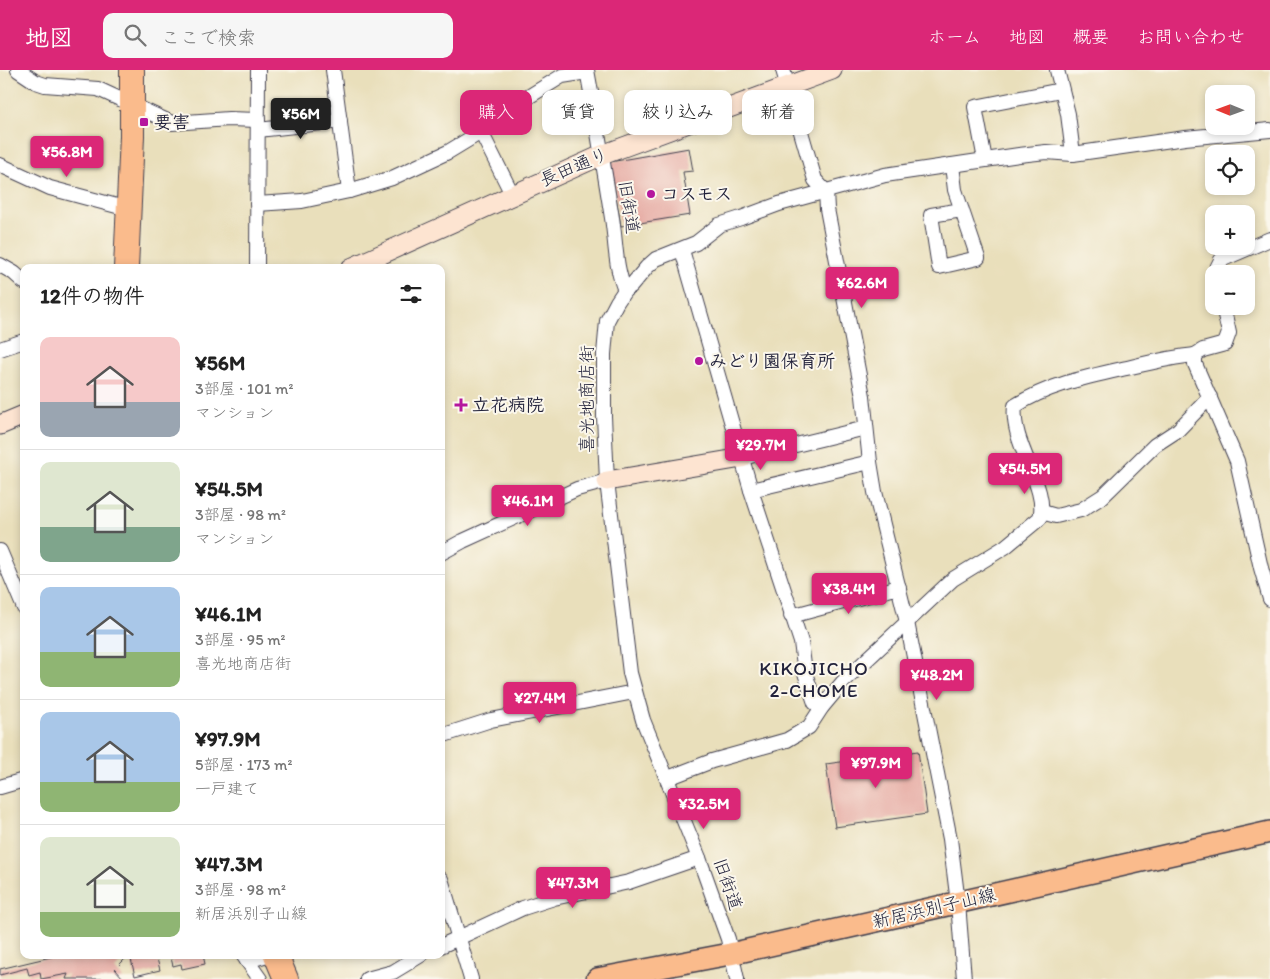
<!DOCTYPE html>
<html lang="ja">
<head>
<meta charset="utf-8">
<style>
	:root { --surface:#fff; --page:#f6f6f6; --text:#222; --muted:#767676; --line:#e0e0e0; --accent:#db2777 }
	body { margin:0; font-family:Itim,"Klee One",sans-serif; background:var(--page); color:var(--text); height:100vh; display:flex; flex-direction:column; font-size:19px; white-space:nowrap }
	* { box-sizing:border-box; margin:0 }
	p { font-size:16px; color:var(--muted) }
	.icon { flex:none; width:28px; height:28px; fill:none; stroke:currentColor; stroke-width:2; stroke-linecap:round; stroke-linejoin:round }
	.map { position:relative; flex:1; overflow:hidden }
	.panel { position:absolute; left:20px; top:194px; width:425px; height:695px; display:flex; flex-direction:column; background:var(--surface); border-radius:10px; box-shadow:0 2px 8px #0003 }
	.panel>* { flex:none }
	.top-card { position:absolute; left:460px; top:20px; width:475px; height:45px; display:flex; gap:10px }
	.needle { width:32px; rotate:271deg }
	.fabs { position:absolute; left:1205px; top:15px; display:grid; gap:10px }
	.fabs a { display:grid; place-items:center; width:50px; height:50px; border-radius:10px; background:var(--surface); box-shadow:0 2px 8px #0003; font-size:25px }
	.price { position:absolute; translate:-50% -42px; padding:0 11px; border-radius:5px; background:var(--accent); color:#fff; font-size:16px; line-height:32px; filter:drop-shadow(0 1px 2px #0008) }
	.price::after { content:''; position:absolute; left:50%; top:30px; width:15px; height:11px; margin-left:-8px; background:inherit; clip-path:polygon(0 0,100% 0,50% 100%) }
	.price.on { background:#222; color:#fff }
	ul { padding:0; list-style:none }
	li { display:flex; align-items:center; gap:15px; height:125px; padding:0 20px }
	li+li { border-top:1px solid var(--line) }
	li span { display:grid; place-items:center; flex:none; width:140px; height:100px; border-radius:10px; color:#555 }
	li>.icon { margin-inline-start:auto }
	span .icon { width:60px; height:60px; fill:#fffc; stroke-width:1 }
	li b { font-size:21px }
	h2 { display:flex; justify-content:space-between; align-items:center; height:60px; padding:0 20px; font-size:21px }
	.tag { padding:0 18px; border-radius:10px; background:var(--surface); box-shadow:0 2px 8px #0003; font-size:18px; line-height:45px }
	.tag.on { background:var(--accent); color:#fff }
	header { display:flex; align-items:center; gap:30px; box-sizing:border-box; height:70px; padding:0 25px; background:var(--accent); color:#fff }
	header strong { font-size:24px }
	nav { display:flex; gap:28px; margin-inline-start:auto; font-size:18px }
	.search { width:350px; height:45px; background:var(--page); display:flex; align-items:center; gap:12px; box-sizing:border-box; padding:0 18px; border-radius:10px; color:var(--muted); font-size:19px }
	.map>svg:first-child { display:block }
	.building { fill:#e6aaa3 }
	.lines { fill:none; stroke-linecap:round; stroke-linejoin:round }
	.street-casing { stroke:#403e4e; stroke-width:16 }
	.secondary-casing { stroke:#403e4e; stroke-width:21 }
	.primary-casing { stroke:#403e4e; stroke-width:24 }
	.highway-casing { stroke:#403e4e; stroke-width:26 }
	.street { stroke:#fff; stroke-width:14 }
	.secondary { stroke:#fde4d1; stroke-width:19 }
	.primary { stroke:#fabb8c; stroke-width:21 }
	.highway { stroke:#fabb8c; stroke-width:24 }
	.poi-dot { fill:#b5179e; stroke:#fbf7ec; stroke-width:2 }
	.labels { text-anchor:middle; stroke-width:4; stroke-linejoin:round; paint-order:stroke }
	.poi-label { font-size:18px; font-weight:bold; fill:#22223b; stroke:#fbf7ec; text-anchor:start }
	.street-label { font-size:18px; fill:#22223b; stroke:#fbf7ec }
	.neighbourhood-label { font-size:19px; letter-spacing:1px; fill:#22223b; stroke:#fbf7ec }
</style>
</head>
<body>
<header>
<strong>地図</strong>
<div class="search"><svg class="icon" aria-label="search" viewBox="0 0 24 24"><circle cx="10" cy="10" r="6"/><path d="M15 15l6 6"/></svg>ここで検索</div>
<nav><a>ホーム</a><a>地図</a><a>概要</a><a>お問い合わせ</a></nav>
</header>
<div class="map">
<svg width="1270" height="909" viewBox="0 0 1270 909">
	<rect width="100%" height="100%" fill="#fbf7ec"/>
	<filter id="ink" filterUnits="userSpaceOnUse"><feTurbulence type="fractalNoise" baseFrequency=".02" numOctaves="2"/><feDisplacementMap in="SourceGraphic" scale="10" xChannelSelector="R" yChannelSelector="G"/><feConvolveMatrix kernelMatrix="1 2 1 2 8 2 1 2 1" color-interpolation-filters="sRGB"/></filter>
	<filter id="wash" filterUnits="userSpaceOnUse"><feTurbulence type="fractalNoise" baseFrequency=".0096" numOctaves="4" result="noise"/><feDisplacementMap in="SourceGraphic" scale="20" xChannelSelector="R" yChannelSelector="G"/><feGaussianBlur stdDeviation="1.12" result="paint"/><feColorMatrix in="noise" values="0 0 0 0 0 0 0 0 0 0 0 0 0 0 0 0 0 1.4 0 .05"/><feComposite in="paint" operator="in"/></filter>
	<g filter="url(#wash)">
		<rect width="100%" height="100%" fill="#e9dfbb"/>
		<g id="blocks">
			<!-- building -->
			<g class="building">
				<polygon points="689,78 693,101 683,102 690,145 621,156 610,92"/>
				<polygon points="918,681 927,744 835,757 826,694"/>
				<polygon points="59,885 129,885 115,899 123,908 122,909 66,909 68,904 41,909 40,902 29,905 27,898 0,905 0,899"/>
				<polygon points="130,885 156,885 160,900 135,906"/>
				<polygon points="178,885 203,885 205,894 182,899 181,894 173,896 171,888 178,886"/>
			</g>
		</g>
	</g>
	<g filter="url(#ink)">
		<use href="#blocks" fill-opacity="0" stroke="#403e4e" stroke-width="1"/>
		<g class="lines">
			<defs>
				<g id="street">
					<polyline points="18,0 36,12 45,15 98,19 172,53 229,49 258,50"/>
					<polyline points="333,0 349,121"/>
					<path d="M587,0C596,49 604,99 612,148C616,172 615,198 625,220"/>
					<polyline points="783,0 815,110 826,122 827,139 863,326 870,392 875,422 907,552 950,769 958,833 964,909"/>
					<polyline points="1057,0 1068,44 1073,84"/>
					<polyline points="258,60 340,51"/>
					<polyline points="481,62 512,124"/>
					<polyline points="985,90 975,37 1061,20"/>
					<polyline points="0,95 50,118 128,139"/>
					<polyline points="952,95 955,120 978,188 939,197 931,145 962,140"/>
					<polyline points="257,134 302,131 349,121 392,108 448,82 481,62 496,47 562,6 587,2"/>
					<polyline points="682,180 751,420 801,572 805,603 815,633 822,637"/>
					<polyline points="0,195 14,203 24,212"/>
					<polyline points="257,198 258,0"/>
					<polyline points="1214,204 1221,190 1270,169"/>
					<polyline points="1223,236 1229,263 1225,274 1203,280 1195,285 1195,294 1237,391 1261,498 1270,529"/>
					<polyline points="0,279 24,271"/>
					<polyline points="742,388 866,358"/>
					<polyline points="751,420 870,392"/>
					<polyline points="1042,442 1056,446 1081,440 1103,426 1155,375 1178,360 1210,327"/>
					<polyline points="0,481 24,538"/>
					<polyline points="441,483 463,471 577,419 607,411"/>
					<polyline points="791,546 899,517"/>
					<polyline points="441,666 491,650 634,622"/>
					<path d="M668,708L712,691L787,670L809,657L822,637L843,612L953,509L1005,477L1040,448C1049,417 1010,374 1015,336C1049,314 1091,306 1131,297C1152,292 1173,287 1195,285"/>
					<polyline points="0,717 24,710"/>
					<polyline points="441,809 471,909"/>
					<polyline points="441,876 523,838 554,828 629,812 699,788"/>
					<polyline points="243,885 260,909"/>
					<polyline points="247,891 267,885"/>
					<polyline points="367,909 393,902 421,885"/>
					<polyline points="737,909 728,869 699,788 643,650 630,603 607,411 604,346 604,284 607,251 617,232 625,220 631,216 647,197 656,189 696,173 719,155 741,148 779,134 885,105 1019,85 1046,82 1073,84 1185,68 1270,60"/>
				</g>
				<g id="secondary">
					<polyline points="351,198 602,85 832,0"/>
					<polyline points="0,355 24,345"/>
					<polyline points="607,411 742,388"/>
				</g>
				<polyline id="primary" points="597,909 730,884 1270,762"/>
				<g id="highway">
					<polyline points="126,198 132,66 132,0"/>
					<polyline points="276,885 286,909"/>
				</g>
			</defs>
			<!-- street casing -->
			<use href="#street" class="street-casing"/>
			<!-- secondary casing -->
			<use href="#secondary" class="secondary-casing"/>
			<!-- primary casing -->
			<use href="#primary" class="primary-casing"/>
			<!-- highway casing -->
			<use href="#highway" class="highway-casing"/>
			<!-- street -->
			<use href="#street" class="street"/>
			<!-- secondary -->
			<use href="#secondary" class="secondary"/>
			<!-- primary -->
			<use href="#primary" class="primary"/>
			<!-- highway -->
			<use href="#highway" class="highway"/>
		</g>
	</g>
	<!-- markers -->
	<g class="poi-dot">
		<rect x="139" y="47" width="10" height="10" rx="2.5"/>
		<circle cx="651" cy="124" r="5"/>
		<circle cx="699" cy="291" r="5"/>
		<path d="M458.5 327.5h5v5h5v5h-5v5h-5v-5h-5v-5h5z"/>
	</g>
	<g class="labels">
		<!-- poi labels -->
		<g class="poi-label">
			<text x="154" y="58">要害</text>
			<text x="661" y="130">コスモス</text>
			<text x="709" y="297">みどり園保育所</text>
			<text x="472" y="341">立花病院</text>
		</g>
		<!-- street labels -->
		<g class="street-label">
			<text transform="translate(574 97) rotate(-23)" y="6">長田通り</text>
			<text transform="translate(629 137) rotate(81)" y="6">旧街道</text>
			<text transform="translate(587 329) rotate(-90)" y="6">喜光地商店街</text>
			<text transform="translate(728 814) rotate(71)" y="6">旧街道</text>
			<text transform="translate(934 838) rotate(-13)" y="6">新居浜別子山線</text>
		</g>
		<!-- neighbourhood labels -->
		<g class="neighbourhood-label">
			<text x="814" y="605">KIKOJICHO<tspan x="814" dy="22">2-CHOME</tspan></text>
		</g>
	</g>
</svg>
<div class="fabs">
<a><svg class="needle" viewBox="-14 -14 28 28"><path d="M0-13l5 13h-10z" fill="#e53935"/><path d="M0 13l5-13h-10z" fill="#767676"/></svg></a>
<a><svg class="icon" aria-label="locate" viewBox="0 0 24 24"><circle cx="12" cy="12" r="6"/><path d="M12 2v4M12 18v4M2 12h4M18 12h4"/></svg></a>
<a>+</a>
<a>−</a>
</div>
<b class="price on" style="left:301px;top:70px">¥56M</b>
<b class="price" style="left:67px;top:108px">¥56.8M</b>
<b class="price" style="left:862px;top:239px">¥62.6M</b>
<b class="price" style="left:761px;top:401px">¥29.7M</b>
<b class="price" style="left:1025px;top:425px">¥54.5M</b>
<b class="price" style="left:528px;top:457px">¥46.1M</b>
<b class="price" style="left:849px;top:545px">¥38.4M</b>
<b class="price" style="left:937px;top:631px">¥48.2M</b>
<b class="price" style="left:540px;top:654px">¥27.4M</b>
<b class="price" style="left:876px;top:719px">¥97.9M</b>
<b class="price" style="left:704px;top:760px">¥32.5M</b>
<b class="price" style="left:573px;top:839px">¥47.3M</b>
<div class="top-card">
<a class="tag on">購入</a>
<a class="tag">賃貸</a>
<a class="tag">絞り込み</a>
<a class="tag">新着</a>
</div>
<section class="panel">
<h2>12件の物件<svg class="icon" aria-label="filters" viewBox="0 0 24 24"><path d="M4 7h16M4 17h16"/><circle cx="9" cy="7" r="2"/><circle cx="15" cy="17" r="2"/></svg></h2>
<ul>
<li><span style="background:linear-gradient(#f6c9c9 65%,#9aa5b1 0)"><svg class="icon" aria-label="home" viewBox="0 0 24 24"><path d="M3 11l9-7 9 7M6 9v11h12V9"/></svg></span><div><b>¥56M</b><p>3部屋 · 101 m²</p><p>マンション</p></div></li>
<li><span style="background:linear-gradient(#dfe7d0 65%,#7fa58c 0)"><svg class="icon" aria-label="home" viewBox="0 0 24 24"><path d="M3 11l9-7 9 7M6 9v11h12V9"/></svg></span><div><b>¥54.5M</b><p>3部屋 · 98 m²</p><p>マンション</p></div></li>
<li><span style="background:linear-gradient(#a9c7e8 65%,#8fb573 0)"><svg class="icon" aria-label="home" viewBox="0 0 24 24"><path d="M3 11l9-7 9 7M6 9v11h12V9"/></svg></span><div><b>¥46.1M</b><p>3部屋 · 95 m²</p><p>喜光地商店街</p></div></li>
<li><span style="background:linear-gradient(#a9c7e8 70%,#8fb573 0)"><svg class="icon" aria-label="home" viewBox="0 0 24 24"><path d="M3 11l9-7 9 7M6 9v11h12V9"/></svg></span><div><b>¥97.9M</b><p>5部屋 · 173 m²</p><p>一戸建て</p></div></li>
<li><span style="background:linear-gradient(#dfe7d0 75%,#8fb573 0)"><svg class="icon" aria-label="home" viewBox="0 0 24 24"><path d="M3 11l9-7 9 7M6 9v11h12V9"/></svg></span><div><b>¥47.3M</b><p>3部屋 · 98 m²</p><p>新居浜別子山線</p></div></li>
</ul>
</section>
</div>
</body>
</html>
